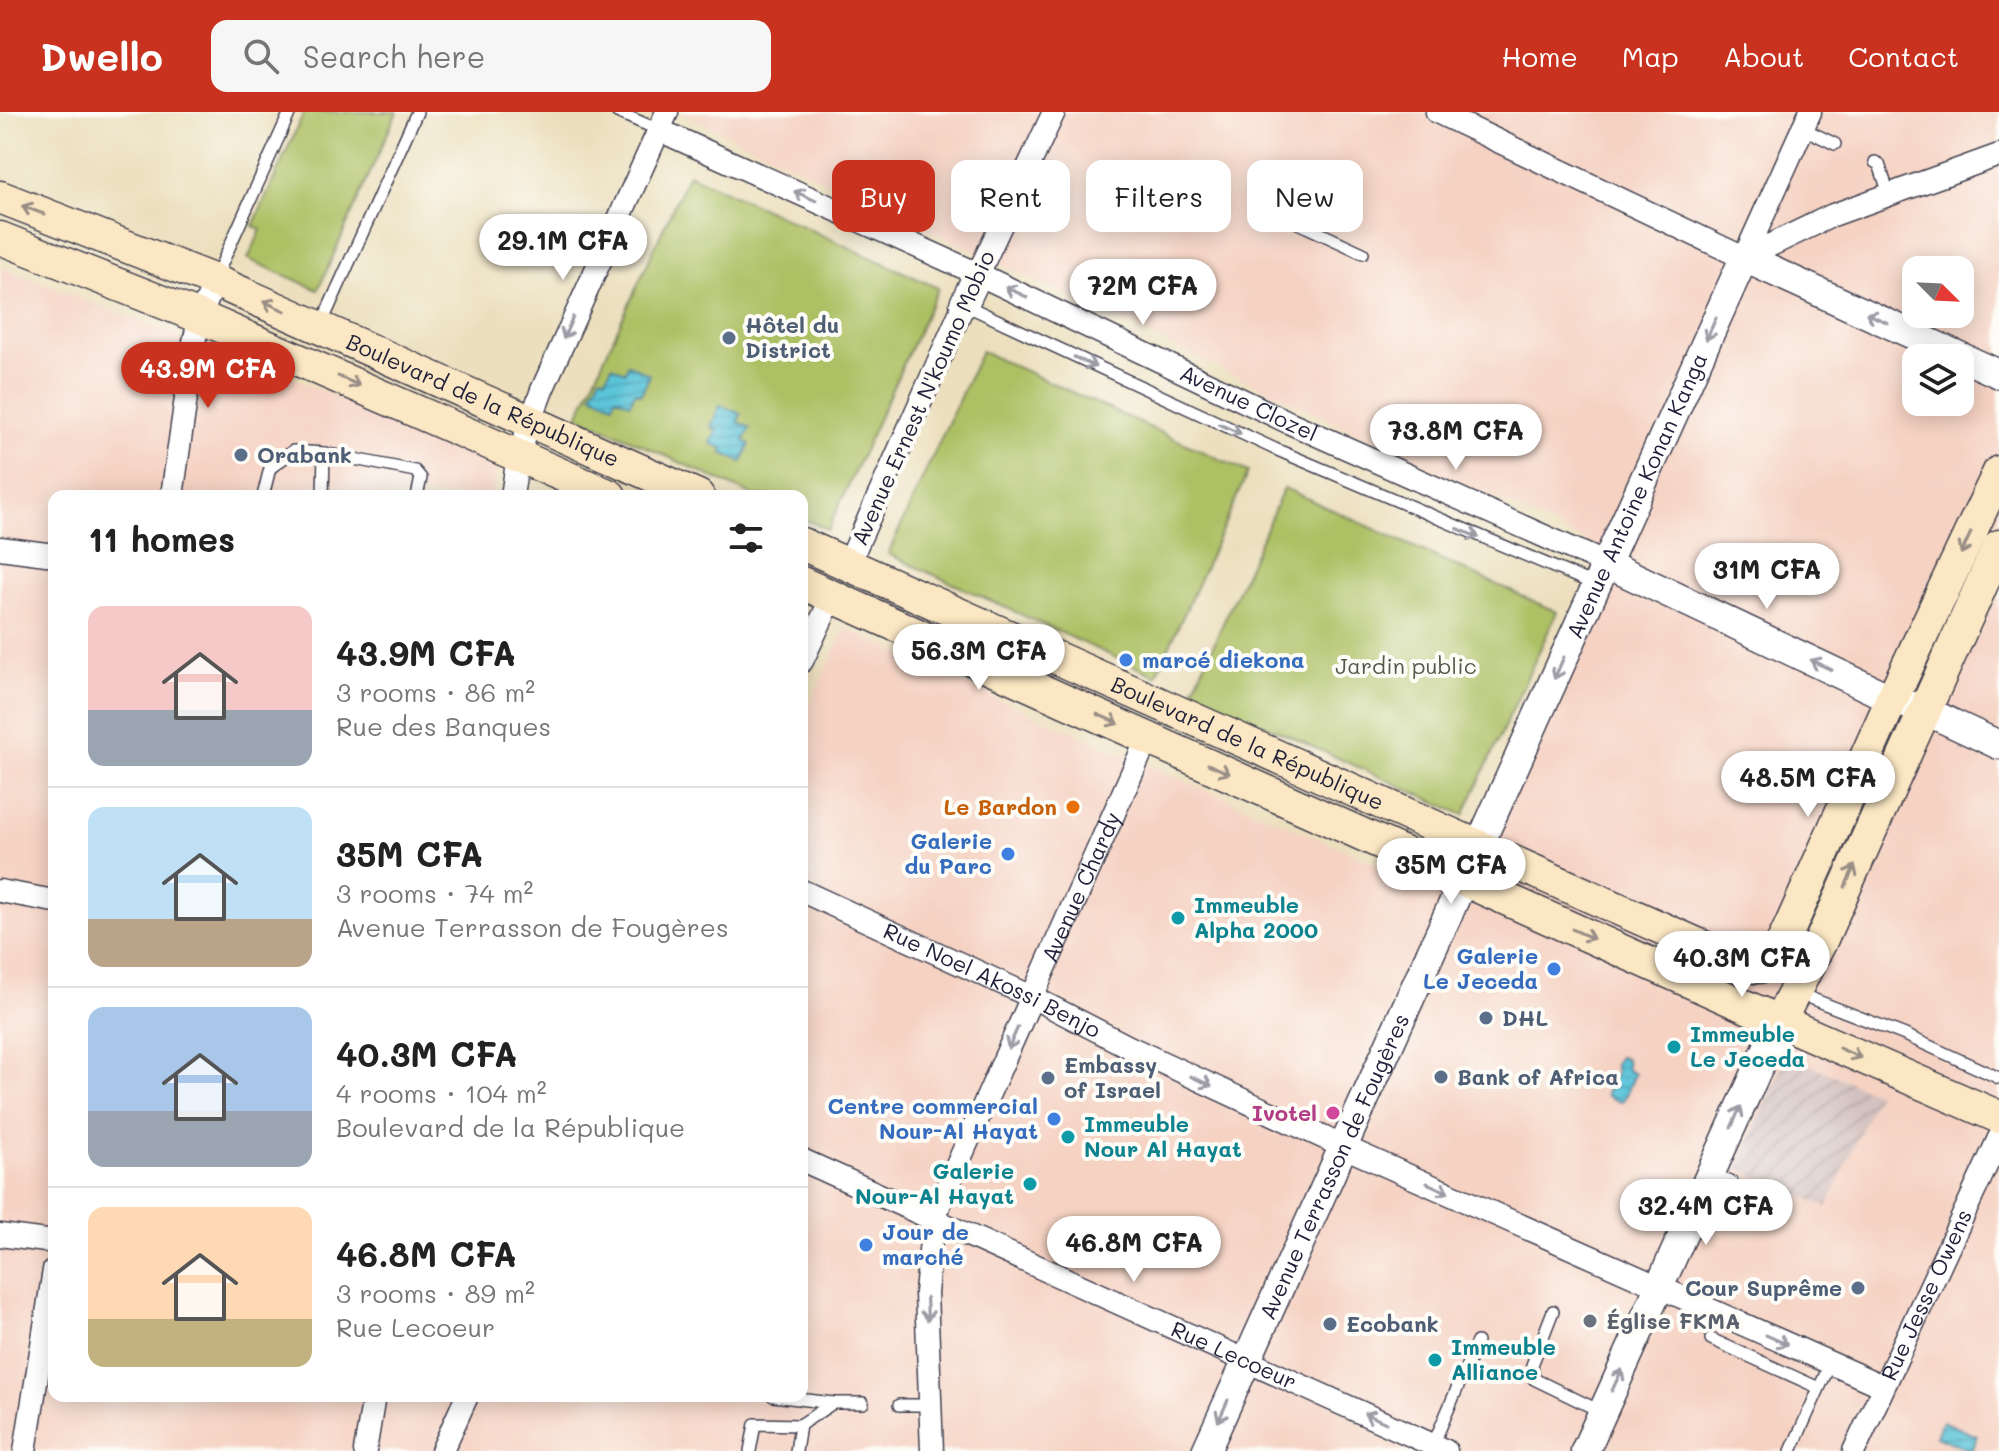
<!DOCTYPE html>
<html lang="en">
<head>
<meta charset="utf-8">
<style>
	:root { --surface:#fff; --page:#f6f6f6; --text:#222; --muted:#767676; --line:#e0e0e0; --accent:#c8321e }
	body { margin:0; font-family:Mali,sans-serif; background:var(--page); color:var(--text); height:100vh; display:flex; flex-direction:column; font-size:30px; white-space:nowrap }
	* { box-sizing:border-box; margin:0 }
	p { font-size:26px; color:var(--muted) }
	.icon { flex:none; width:44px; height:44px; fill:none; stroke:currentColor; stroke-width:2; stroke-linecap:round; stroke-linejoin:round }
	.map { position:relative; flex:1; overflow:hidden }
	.details { position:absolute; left:48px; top:378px; width:760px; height:912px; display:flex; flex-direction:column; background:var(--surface); border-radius:16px; box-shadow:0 4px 20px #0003 }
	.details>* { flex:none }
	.banner { position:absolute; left:832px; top:48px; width:760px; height:72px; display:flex; gap:16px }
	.needle { width:52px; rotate:114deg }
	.buttons { position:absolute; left:1902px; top:144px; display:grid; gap:16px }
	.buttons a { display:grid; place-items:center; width:72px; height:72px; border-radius:16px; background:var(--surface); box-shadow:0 4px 20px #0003; font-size:40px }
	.price { position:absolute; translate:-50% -68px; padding:0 18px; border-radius:28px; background:#fff; color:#222; font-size:26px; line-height:52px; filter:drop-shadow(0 2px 4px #0008) }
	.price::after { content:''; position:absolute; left:50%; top:48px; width:24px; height:18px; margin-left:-12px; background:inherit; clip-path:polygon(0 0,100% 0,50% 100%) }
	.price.selected { background:var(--accent); color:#fff }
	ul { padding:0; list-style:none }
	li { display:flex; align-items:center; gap:24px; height:200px; padding:0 40px }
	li+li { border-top:2px solid var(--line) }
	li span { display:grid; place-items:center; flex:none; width:224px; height:160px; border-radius:16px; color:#555 }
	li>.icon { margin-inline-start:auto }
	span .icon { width:96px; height:96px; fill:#fffc; stroke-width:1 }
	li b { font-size:34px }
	h2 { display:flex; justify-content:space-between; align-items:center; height:96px; padding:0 40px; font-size:34px }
	.pill { padding:0 28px; border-radius:16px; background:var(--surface); box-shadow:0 4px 20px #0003; font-size:28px; line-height:72px }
	.pill.selected { background:var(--accent); color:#fff }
	header { display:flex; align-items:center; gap:48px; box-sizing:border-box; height:112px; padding:0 40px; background:var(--accent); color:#fff }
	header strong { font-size:38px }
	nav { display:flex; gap:44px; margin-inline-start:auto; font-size:28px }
	.search { width:560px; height:72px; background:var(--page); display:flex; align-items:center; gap:20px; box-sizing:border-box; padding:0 28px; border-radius:16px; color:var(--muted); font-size:30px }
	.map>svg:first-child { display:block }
	.built { fill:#f5d2c2; fill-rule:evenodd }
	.industrial { fill:url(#industrial-furrows) }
	.green { fill:#adc064; stroke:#687150; stroke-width:2 }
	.water { fill:url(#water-rules); stroke:#3f738a; stroke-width:2 }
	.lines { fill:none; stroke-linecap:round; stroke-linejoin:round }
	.service-casing { stroke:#403e4e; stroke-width:14 }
	.minor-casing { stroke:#403e4e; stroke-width:25 }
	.tertiary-casing { stroke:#403e4e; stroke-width:31 }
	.secondary-casing { stroke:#403e4e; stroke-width:35 }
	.service { stroke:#fff; stroke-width:11 }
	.minor { stroke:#fff; stroke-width:22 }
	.tertiary { stroke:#fff; stroke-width:28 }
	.secondary { stroke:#fbe7c3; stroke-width:32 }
	.oneway { stroke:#9c9ca7 }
	.oneway2 { stroke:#998e86 }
	.service-dot { fill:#5c6f8a; stroke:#fdfcf7; stroke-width:3 }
	.shop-dot { fill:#3f7fe0; stroke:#fdfcf7; stroke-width:3 }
	.food-dot { fill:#e8710a; stroke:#fdfcf7; stroke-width:3 }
	.culture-dot { fill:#0f9aa8; stroke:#fdfcf7; stroke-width:3 }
	.hotel-dot { fill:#d1479c; stroke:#fdfcf7; stroke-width:3 }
	.worship-dot { fill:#6b7280; stroke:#fdfcf7; stroke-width:3 }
	.labels { text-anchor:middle; stroke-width:8; stroke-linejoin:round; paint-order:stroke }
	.service-label { font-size:22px; font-weight:bold; fill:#4e5e75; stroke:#fdfcf7; text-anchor:start }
	.street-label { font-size:22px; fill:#22223b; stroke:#fdfcf7 }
	.shop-label { font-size:22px; font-weight:bold; fill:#366cbe; stroke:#fdfcf7; text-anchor:end }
	.park-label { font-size:22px; fill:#535949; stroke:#fdfcf7 }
	.food-label { font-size:22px; font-weight:bold; fill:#c56008; stroke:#fdfcf7; text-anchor:end }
	.culture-label { font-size:22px; font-weight:bold; fill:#0d838f; stroke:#fdfcf7; text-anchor:start }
	.hotel-label { font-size:22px; font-weight:bold; fill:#b23c85; stroke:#fdfcf7; text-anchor:end }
	.worship-label { font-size:22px; font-weight:bold; fill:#5b616d; stroke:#fdfcf7; text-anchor:start }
</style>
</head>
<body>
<header>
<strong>Dwello</strong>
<div class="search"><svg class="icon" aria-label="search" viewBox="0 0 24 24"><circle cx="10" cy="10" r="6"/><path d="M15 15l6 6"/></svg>Search here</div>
<nav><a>Home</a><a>Map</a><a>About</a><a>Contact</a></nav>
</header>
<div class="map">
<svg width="1999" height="1339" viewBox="0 0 1999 1339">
	<defs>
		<pattern id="industrial-furrows" width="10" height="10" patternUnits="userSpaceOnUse" patternTransform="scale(2)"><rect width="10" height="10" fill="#d1bfbd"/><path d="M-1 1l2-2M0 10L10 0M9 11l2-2" fill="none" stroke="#b3a4a3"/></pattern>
		<pattern id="water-rules" width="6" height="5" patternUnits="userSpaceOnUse" patternTransform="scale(2)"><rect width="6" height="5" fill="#5cc4d9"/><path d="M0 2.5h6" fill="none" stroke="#50a8bb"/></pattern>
	</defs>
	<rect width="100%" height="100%" fill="#fdfcf7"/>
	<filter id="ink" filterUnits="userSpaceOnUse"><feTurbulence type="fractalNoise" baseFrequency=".0125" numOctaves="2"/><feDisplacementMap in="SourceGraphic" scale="16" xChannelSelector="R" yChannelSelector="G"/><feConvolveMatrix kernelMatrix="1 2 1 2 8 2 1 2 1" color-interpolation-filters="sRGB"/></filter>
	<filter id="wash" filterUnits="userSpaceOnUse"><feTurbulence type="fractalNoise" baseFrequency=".006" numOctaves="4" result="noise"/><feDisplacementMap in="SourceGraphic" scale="32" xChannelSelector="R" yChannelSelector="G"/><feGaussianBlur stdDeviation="1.8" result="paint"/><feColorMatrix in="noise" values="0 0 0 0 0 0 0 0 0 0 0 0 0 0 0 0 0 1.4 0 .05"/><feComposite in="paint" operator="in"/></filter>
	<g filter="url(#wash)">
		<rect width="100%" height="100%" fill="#ecdfbd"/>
		<!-- built -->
		<path class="built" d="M680,0H1999V1339H0V155L194,230L230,239L496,354L493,384H54V1284H802V608L845,516L1009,592L1464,790L1614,443ZM1916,158H1960V202H1916ZM1916,246H1960V290H1916Z"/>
		<!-- industrial -->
		<polygon class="industrial" points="1787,943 1877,982 1827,1095 1737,1056"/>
		<!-- green -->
		<g class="green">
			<polygon points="304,0 397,0 318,178 248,147 261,118 253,114"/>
			<polygon points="688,62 938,176 828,418 802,406 802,384 754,384 578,304"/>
			<polygon points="981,239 1248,360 1156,564 888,442"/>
			<polygon points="1284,376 1557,500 1464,703 1192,580"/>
		</g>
		<!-- water -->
		<g class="water">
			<polygon points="628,252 650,263 641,282 635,280 630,291 616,285 613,292 592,282 601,264 606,266 612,254 625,260"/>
			<polygon points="720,293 741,302 738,310 750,316 744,329 750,332 742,350 722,341 724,337 711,331 717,318 711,315"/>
			<polygon points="1619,945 1626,947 1627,958 1635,962 1623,989 1620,990 1607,984 1606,981 1616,960 1614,952"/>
			<polygon points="1942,1309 1977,1324 1971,1339 1936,1324"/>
		</g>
	</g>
	<g filter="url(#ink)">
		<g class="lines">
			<defs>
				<g id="service">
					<polyline points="617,0 659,18"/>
					<polyline points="1802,16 1835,32"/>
					<polyline points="1875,50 1879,52 1889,82"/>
					<polyline points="1272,99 1363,141"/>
					<polyline points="215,167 290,0"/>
					<polyline points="965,193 1275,337 1596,473"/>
					<polyline points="320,215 417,0"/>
					<polyline points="263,384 270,356 293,339 324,341 415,359 421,366 417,384"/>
					<polyline points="323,384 324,341"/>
					<polyline points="1797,881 1905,923 1999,966"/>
					<polyline points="1711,1061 1732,1070"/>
					<polyline points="1553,1199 1532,1253 1534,1267 1602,1300"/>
					<polyline points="1711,1227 1819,1276"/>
					<polyline points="773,1284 833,1291 863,1291"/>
					<polyline points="899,1293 930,1293"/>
					<polyline points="1433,1333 1477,1230"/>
					<polyline points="750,1339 755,1312 800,1313 833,1291"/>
					<polyline points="796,1339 800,1313"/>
					<polyline points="1791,1339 1830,1252"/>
				</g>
				<g id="minor">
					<polyline points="1437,0 1744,146"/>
					<path id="s1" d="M659,18L978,162L1288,310L1620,458"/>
					<polyline points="1744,146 1833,103 1999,43"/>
					<polyline points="1744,146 1810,0"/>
					<polyline points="978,162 1054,0"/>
					<polyline points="172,384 194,230 200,205 215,169"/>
					<polyline points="512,384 518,344 542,278 667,0"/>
					<polyline points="0,436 54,443"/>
					<polyline points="848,453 964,192"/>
					<polyline points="802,549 832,485"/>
					<polyline points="0,779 54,789"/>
					<path id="s2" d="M802,779L1032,885L1129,935L1344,1035L1882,1274"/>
					<path id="s3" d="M802,1048L1446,1339"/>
					<polyline points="0,1123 54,1130"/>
					<polyline points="25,1339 54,1158"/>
					<polyline points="365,1339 374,1284"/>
					<polyline points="442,1339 467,1284"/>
					<path id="s4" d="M932,1339L926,1181L933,1107L1148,625"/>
					<path id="s5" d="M1854,1339L1999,1026"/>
				</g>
				<g id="tertiary">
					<polyline points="964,192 978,162"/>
					<polyline points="1620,458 1892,587 1926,599 1999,633"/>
					<path id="s6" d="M1206,1339L1744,146L1999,262"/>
					<polyline points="1585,1339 1779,910"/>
				</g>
				<g id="secondary">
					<path id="s7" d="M0,85L215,169L698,384"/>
					<polyline points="0,126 200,205 610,384"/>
					<path id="s8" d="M802,432L1735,849C1741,850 1748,854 1755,855C1773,857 1783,829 1790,815L1892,587L1999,360"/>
					<polyline points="802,471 1740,892 1999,1005"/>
					<polyline points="1779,910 1820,831 1999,434"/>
				</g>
			</defs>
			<!-- service casing -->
			<use href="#service" class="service-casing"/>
			<!-- minor casing -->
			<use href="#minor" class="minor-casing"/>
			<!-- tertiary casing -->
			<use href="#tertiary" class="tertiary-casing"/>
			<!-- secondary casing -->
			<use href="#secondary" class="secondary-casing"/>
			<!-- service -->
			<use href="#service" class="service"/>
			<!-- minor -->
			<use href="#minor" class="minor"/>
			<!-- tertiary -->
			<use href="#tertiary" class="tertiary"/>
			<!-- secondary -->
			<use href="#secondary" class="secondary"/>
		</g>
		<!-- one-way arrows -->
		<defs><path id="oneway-shaft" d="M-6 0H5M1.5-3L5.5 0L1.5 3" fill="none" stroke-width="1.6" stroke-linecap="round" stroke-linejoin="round" transform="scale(2)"/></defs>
		<g class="oneway">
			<use href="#oneway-shaft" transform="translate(805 84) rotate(-156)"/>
			<use href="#oneway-shaft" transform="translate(1016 180) rotate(-155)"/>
			<use href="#oneway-shaft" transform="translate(1877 206) rotate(-156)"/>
			<use href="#oneway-shaft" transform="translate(568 216) rotate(113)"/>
			<use href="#oneway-shaft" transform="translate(1711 217) rotate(114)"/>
			<use href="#oneway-shaft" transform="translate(1085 250) rotate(25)"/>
			<use href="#oneway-shaft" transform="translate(1230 317) rotate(24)"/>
			<use href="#oneway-shaft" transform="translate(1468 421) rotate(23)"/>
			<use href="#oneway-shaft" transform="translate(1821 553) rotate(-155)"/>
			<use href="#oneway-shaft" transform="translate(1559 556) rotate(114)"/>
			<use href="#oneway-shaft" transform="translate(1013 926) rotate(114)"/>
			<use href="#oneway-shaft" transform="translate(1201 969) rotate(25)"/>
			<use href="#oneway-shaft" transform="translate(1736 1005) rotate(-66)"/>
			<use href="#oneway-shaft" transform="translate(1438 1076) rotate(24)"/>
			<use href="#oneway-shaft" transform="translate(927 1197) rotate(88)"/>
			<use href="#oneway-shaft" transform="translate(1777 1228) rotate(24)"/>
			<use href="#oneway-shaft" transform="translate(1617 1268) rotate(-65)"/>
			<use href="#oneway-shaft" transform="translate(1223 1299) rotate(114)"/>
			<use href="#oneway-shaft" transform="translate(1375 1306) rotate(-156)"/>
		</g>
		<g class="oneway2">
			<use href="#oneway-shaft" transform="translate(33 98) rotate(-159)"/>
			<use href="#oneway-shaft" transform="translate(274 194) rotate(-156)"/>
			<use href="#oneway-shaft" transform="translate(349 269) rotate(24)"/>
			<use href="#oneway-shaft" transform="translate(1966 431) rotate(115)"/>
			<use href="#oneway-shaft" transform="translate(1108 607) rotate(24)"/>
			<use href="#oneway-shaft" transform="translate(1219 657) rotate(24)"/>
			<use href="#oneway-shaft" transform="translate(1850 764) rotate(-66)"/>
			<use href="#oneway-shaft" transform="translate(1583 822) rotate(24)"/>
			<use href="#oneway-shaft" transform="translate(1850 941) rotate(24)"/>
		</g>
	</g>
	<!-- markers -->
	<g class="service-dot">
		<circle cx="729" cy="226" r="8"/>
		<circle cx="241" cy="343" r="8"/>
		<circle cx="1486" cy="906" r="8"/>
		<circle cx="1441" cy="965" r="8"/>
		<circle cx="1048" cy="966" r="8"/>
		<circle cx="1858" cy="1176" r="8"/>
		<circle cx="1330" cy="1212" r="8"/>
	</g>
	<g class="shop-dot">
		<circle cx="1126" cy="548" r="8"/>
		<circle cx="1008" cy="742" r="8"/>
		<circle cx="1554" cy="857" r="8"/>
		<circle cx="1054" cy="1007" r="8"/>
		<circle cx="866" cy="1133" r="8"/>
	</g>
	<circle class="food-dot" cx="1073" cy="695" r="8"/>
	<g class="culture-dot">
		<circle cx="1178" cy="806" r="8"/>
		<circle cx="1674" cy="935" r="8"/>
		<circle cx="1068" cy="1025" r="8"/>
		<circle cx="1030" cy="1072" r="8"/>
		<circle cx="1435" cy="1248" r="8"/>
	</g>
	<circle class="hotel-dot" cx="1333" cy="1001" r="8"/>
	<circle class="worship-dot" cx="1590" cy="1209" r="8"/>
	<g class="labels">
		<!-- service labels -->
		<g class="service-label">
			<text x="745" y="221">Hôtel du<tspan x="745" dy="25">District</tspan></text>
			<text x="257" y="351">Orabank</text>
			<text x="1502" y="914">DHL</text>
			<text x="1064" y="961">Embassy<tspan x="1064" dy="25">of Israel</tspan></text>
			<text x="1457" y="973">Bank of Africa</text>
			<text x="1842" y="1184" text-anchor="end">Cour Suprême</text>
			<text x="1346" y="1220">Ecobank</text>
		</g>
		<!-- street labels -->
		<g class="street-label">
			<text transform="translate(923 286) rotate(-66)" y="8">Avenue Ernest N'koumo Mobio</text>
			<text dy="8" stroke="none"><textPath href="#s7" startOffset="524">Boulevard de la République</textPath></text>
			<text dy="8" stroke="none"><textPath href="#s1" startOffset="650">Avenue Clozel</textPath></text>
			<text dy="8" stroke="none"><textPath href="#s6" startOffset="1048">Avenue Antoine Konan Kanga</textPath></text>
			<text dy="8" stroke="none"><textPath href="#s8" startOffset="488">Boulevard de la République</textPath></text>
			<text dy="8" stroke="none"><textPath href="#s4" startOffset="596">Avenue Chardy</textPath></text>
			<text dy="8" stroke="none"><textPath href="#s2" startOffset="210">Rue Noel Akossi Benjo</textPath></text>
			<text dy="8" stroke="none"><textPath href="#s6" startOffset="312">Avenue Terrasson de Fougères</textPath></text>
			<text dy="8" stroke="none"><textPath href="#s5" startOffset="172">Rue Jesse Owens</textPath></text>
			<text dy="8" stroke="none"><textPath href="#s3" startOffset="474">Rue Lecoeur</textPath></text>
		</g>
		<!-- shop labels -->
		<g class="shop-label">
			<text x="1142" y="556" text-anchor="start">marcé diekona</text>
			<text x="992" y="737">Galerie<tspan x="992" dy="25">du Parc</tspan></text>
			<text x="1538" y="852">Galerie<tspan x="1538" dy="25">Le Jeceda</tspan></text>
			<text x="1038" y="1002">Centre commercial<tspan x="1038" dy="25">Nour-Al Hayat</tspan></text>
			<text x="882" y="1128" text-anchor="start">Jour de<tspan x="882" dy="25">marché</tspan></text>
		</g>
		<!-- park labels -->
		<g class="park-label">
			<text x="1406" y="562">Jardin public</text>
		</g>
		<!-- food labels -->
		<g class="food-label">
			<text x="1057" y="703">Le Bardon</text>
		</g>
		<!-- culture labels -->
		<g class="culture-label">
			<text x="1194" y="801">Immeuble<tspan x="1194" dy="25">Alpha 2000</tspan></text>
			<text x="1690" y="930">Immeuble<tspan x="1690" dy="25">Le Jeceda</tspan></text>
			<text x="1084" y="1020">Immeuble<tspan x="1084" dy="25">Nour Al Hayat</tspan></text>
			<text x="1014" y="1067" text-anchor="end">Galerie<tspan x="1014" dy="25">Nour-Al Hayat</tspan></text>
			<text x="1451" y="1243">Immeuble<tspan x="1451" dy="25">Alliance</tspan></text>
		</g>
		<!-- hotel labels -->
		<g class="hotel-label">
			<text x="1317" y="1009">Ivotel</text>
		</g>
		<!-- worship labels -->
		<g class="worship-label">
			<text x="1606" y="1217">Église FKMA</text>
		</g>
	</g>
</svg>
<div class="buttons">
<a><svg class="needle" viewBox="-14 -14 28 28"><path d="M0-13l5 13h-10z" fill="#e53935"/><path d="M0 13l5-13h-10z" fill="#767676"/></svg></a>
<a><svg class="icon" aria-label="layers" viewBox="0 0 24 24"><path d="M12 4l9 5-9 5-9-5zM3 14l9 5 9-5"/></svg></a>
</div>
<b class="price" style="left:563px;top:170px">29.1M CFA</b>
<b class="price" style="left:1143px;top:215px">72M CFA</b>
<b class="price selected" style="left:208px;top:298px">43.9M CFA</b>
<b class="price" style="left:1456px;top:360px">73.8M CFA</b>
<b class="price" style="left:1767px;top:499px">31M CFA</b>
<b class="price" style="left:979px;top:580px">56.3M CFA</b>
<b class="price" style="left:1808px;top:707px">48.5M CFA</b>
<b class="price" style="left:1451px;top:794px">35M CFA</b>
<b class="price" style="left:1742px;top:887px">40.3M CFA</b>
<b class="price" style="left:1706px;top:1135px">32.4M CFA</b>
<b class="price" style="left:1134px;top:1172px">46.8M CFA</b>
<div class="banner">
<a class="pill selected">Buy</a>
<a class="pill">Rent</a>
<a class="pill">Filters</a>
<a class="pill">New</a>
</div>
<section class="details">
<h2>11 homes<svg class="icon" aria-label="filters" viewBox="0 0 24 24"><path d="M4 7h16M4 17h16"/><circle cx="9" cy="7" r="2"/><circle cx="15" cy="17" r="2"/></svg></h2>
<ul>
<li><span style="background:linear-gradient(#f6c9c9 65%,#9aa5b1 0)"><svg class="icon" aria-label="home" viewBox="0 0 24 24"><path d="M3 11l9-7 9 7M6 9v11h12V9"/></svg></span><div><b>43.9M CFA</b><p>3 rooms · 86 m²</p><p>Rue des Banques</p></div></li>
<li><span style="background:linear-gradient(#bfe0f5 70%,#b9a48a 0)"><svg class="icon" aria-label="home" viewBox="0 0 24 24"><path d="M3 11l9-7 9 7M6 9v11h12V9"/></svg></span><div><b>35M CFA</b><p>3 rooms · 74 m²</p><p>Avenue Terrasson de Fougères</p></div></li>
<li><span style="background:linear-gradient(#a9c7e8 65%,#9aa5b1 0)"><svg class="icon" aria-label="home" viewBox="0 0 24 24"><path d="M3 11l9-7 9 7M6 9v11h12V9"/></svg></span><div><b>40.3M CFA</b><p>4 rooms · 104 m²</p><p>Boulevard de la République</p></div></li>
<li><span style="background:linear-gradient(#ffd9b3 70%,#c2b280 0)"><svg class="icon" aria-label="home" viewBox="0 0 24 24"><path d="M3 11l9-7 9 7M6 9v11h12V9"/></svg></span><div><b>46.8M CFA</b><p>3 rooms · 89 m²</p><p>Rue Lecoeur</p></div></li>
</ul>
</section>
</div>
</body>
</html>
